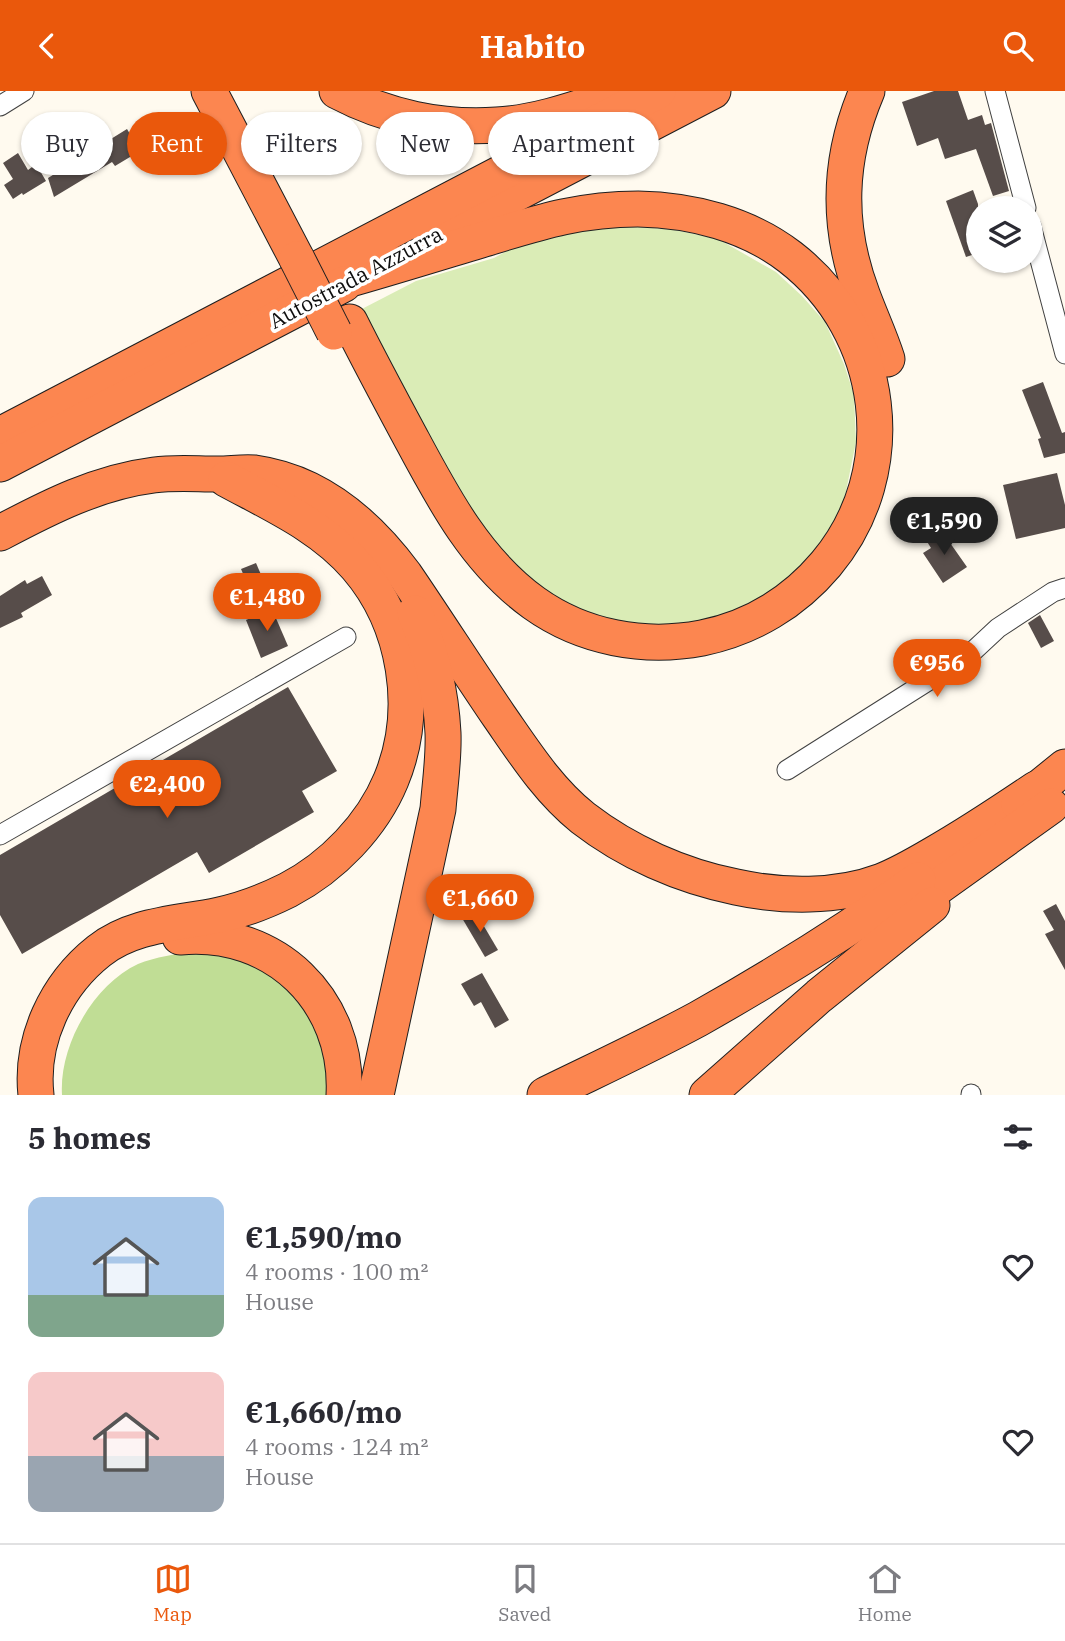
<!DOCTYPE html>
<html lang="en">
<head>
<meta charset="utf-8">
<style>
	:root { --surface:#fff; --page:#f7f7f7; --text:#2b2b33; --muted:#7c7c81; --line:#e1e1e2; --accent:#ea580c }
	body { margin:0; font-family:"IBM Plex Serif",serif; background:var(--page); color:var(--text); height:100vh; display:flex; flex-direction:column; font-size:26px; white-space:nowrap }
	* { box-sizing:border-box; margin:0 }
	p { font-size:23px; color:var(--muted) }
	.icon { flex:none; width:38px; height:38px; fill:none; stroke:currentColor; stroke-width:2; stroke-linecap:round; stroke-linejoin:round }
	.map { position:relative; height:1004px; overflow:hidden }
	.side { display:flex; flex-direction:column; background:var(--surface); flex:1 }
	.side>* { flex:none }
	.guide { position:absolute; left:21px; top:21px; width:700px; height:63px; display:flex; gap:14px }
	.buttons { position:absolute; left:966px; top:105px; display:grid; gap:14px }
	.buttons a { display:grid; place-items:center; width:77px; height:77px; border-radius:50%; background:var(--surface); box-shadow:0 2px 5px #0004; font-size:35px }
	.price { position:absolute; translate:-50% -60px; padding:0 16px; border-radius:24px; background:var(--accent); color:#fff; font-size:23px; line-height:46px; filter:drop-shadow(0 2px 4px #0008) }
	.price::after { content:''; position:absolute; left:50%; top:42px; width:21px; height:16px; margin-left:-10px; background:inherit; clip-path:polygon(0 0,100% 0,50% 100%) }
	.price.active { background:#222; color:#fff }
	ul { padding:0; list-style:none }
	li { display:flex; align-items:center; gap:21px; height:175px; padding:0 28px }
	li span { display:grid; place-items:center; flex:none; width:196px; height:140px; border-radius:14px; color:#555 }
	li>.icon { margin-inline-start:auto }
	span .icon { width:84px; height:84px; fill:#fffc; stroke-width:1 }
	li b { font-size:30px }
	h2 { display:flex; justify-content:space-between; align-items:center; height:84px; padding:0 28px; font-size:30px }
	.pill { padding:0 24px; border-radius:32px; background:var(--surface); box-shadow:0 2px 5px #0004; font-size:24px; line-height:63px }
	.pill.active { background:var(--accent); color:#fff }
	header { display:flex; justify-content:space-between; align-items:center; height:91px; padding:0 28px; background:var(--accent); color:#fff; font-size:32px; font-weight:800 }
	.tabs { display:flex; justify-content:space-around; align-items:center; height:98px; border-top:2px solid var(--line); background:var(--surface); font-size:19px; color:var(--muted) }
	.tabs a { display:grid; justify-items:center; gap:4px }
	.tabs .active { color:var(--accent) }
	.map>svg:first-child { display:block }
	.green { fill:#daecb6 }
	.forest { fill:#c0dd95 }
	.building { fill:#574d4a }
	.lines { fill:none; stroke-linecap:round; stroke-linejoin:round }
	.street-casing { stroke:#414141; stroke-width:21 }
	.highway-casing { stroke:#1f1f1f; stroke-width:37 }
	.street { stroke:#fff; stroke-width:19 }
	.highway { stroke:#fc8650; stroke-width:35 }
	.highway-bridge-casing { stroke:#1f1f1f; stroke-width:37; stroke-linecap:butt }
	.highway-bridge { stroke:#fc8650; stroke-width:35 }
	.labels { text-anchor:middle; stroke-width:7; stroke-linejoin:round; paint-order:stroke }
	.street-label { font-size:21px; fill:#0e0e0e; stroke:#fff }
</style>
</head>
<body>
<header><svg class="icon" aria-label="back" viewBox="0 0 24 24"><path d="M15 5l-7 7 7 7"/></svg>Habito<svg class="icon" aria-label="search" viewBox="0 0 24 24"><circle cx="10" cy="10" r="6"/><path d="M15 15l6 6"/></svg></header>
<div class="map">
<svg width="1065" height="1004" viewBox="0 0 1065 1004">
	<rect width="100%" height="100%" fill="#fffaef"/>
	<!-- green -->
	<polygon class="green" points="619,134 675,139 718,148 776,181 802,205 825,231 844,273 854,304 856,351 844,410 822,458 757,521 653,542 556,513 491,457 356,221 416,190 494,167 527,149"/>
	<!-- forest -->
	<path class="forest" d="M196,860L238,864L307,906L338,1004H62C59,955 93,894 138,873C155,866 177,863 196,860Z"/>
	<!-- building -->
	<g class="building">
		<polygon points="934,0 958,0 968,29 982,24 985,34 991,32 1009,100 993,105 976,58 945,68 938,47 917,55 902,11"/>
		<polygon points="127,38 140,60 115,75 112,71 54,106 48,87"/>
		<polygon points="18,62 28,79 36,73 46,90 23,104 22,102 13,108 4,94 13,88 3,72"/>
		<polygon points="973,99 978,113 978,162 966,166 946,110"/>
		<polygon points="1043,291 1062,342 1065,341 1065,362 1044,367 1038,348 1041,347 1022,299"/>
		<polygon points="1057,382 1065,414 1065,437 1016,448 1003,394"/>
		<polygon points="941,439 967,476 943,492 923,462 931,457 926,449"/>
		<polygon points="256,472 262,486 247,492 241,478"/>
		<polygon points="42,485 52,504 21,522 23,526 0,537 0,505 25,489 27,493"/>
		<polygon points="272,518 288,555 261,567 246,529"/>
		<polygon points="1040,524 1054,550 1041,557 1028,532"/>
		<polygon points="288,596 337,680 302,700 314,721 209,782 197,761 22,863 0,824 0,764"/>
		<polygon points="1056,813 1065,830 1065,879 1045,843 1054,839 1043,820"/>
		<polygon points="475,820 498,859 485,866 462,827"/>
		<polygon points="482,882 509,929 495,937 481,911 474,915 461,893"/>
	</g>
	<g class="lines">
		<defs>
			<g id="street">
				<polyline points="995,0 1026,117"/>
				<polyline points="0,15 24,0"/>
				<polyline points="1031,135 1065,263"/>
				<polyline points="787,679 969,564 998,537 1053,501 1065,497"/>
				<polyline points="0,744 346,546"/>
				<polyline points="971,1003 971,1004"/>
			</g>
			<g id="highway">
				<polyline points="209,0 297,168"/>
				<path d="M337,0C386,26 442,38 497,34C536,32 575,18 612,6"/>
				<path d="M867,0C838,68 836,134 862,203C870,225 880,246 887,268"/>
				<polyline points="431,147 713,0"/>
				<path d="M350,231C370,271 391,310 412,349C444,409 477,471 534,512C583,547 644,558 702,547C751,537 794,511 826,473C904,380 886,240 790,166C747,133 692,119 638,118C578,118 537,132 481,149C438,162 396,175 354,187"/>
				<polyline points="0,344 658,0"/>
				<polyline points="0,373 344,193"/>
				<path d="M0,442C49,416 98,391 154,384C175,381 196,383 218,383C230,383 242,381 255,382C319,391 368,434 405,484C437,531 467,578 499,625C524,661 548,699 583,727C627,761 681,785 736,796C782,806 837,807 882,790C900,783 917,773 934,763C969,743 1002,721 1036,698"/>
				<polyline points="1019,713 1065,676"/>
				<polyline points="903,821 1051,715"/>
				<path d="M180,846C274,837 349,909 344,1004"/>
				<path d="M36,1004C30,949 56,894 99,860C133,833 177,833 219,824C243,819 266,810 288,799C332,776 372,735 391,689C420,619 406,533 357,476C322,435 272,413 226,388"/>
				<path d="M376,1004L438,718C440,693 444,667 443,642C441,601 431,560 415,522"/>
				<path d="M545,1004C596,979 648,955 698,928C774,885 847,840 918,789"/>
				<polyline points="707,1004 819,905 932,814"/>
			</g>
		</defs>
		<!-- street casing -->
		<use href="#street" class="street-casing"/>
		<!-- highway casing -->
		<use href="#highway" class="highway-casing"/>
		<!-- street -->
		<use href="#street" class="street"/>
		<!-- highway -->
		<use href="#highway" class="highway"/>
		<defs>
			<polyline id="highway-bridge" points="297,168 334,241"/>
		</defs>
		<!-- highway-bridge casing -->
		<use href="#highway-bridge" class="highway-bridge-casing"/>
		<!-- highway-bridge -->
		<use href="#highway-bridge" class="highway-bridge"/>
	</g>
	<g class="labels">
		<!-- street labels -->
		<g class="street-label">
			<text transform="translate(356 187) rotate(-28)" y="7">Autostrada Azzurra</text>
		</g>
	</g>
</svg>
<div class="buttons">
<a><svg class="icon" aria-label="layers" viewBox="0 0 24 24"><path d="M12 4l9 5-9 5-9-5zM3 14l9 5 9-5"/></svg></a>
</div>
<b class="price active" style="left:944px;top:466px">€1,590</b>
<b class="price" style="left:267px;top:542px">€1,480</b>
<b class="price" style="left:937px;top:608px">€956</b>
<b class="price" style="left:167px;top:729px">€2,400</b>
<b class="price" style="left:480px;top:843px">€1,660</b>
<div class="guide">
<a class="pill">Buy</a>
<a class="pill active">Rent</a>
<a class="pill">Filters</a>
<a class="pill">New</a>
<a class="pill">Apartment</a>
</div>
</div>
<section class="side">
<h2>5 homes<svg class="icon" aria-label="filters" viewBox="0 0 24 24"><path d="M4 7h16M4 17h16"/><circle cx="9" cy="7" r="2"/><circle cx="15" cy="17" r="2"/></svg></h2>
<ul>
<li><span style="background:linear-gradient(#a9c7e8 70%,#7fa58c 0)"><svg class="icon" aria-label="home" viewBox="0 0 24 24"><path d="M3 11l9-7 9 7M6 9v11h12V9"/></svg></span><div><b>€1,590/mo</b><p>4 rooms · 100 m²</p><p>House</p></div><svg class="icon" aria-label="heart" viewBox="0 0 24 24"><path d="M12 20l-8-8c-3-5 5-10 8-4 3-6 11-1 8 4z"/></svg></li>
<li><span style="background:linear-gradient(#f6c9c9 60%,#9aa5b1 0)"><svg class="icon" aria-label="home" viewBox="0 0 24 24"><path d="M3 11l9-7 9 7M6 9v11h12V9"/></svg></span><div><b>€1,660/mo</b><p>4 rooms · 124 m²</p><p>House</p></div><svg class="icon" aria-label="heart" viewBox="0 0 24 24"><path d="M12 20l-8-8c-3-5 5-10 8-4 3-6 11-1 8 4z"/></svg></li>
</ul>
</section>
<nav class="tabs">
<a class="active"><svg class="icon" aria-label="map" viewBox="0 0 24 24"><path d="M3 6l6-2 6 2 6-2v14l-6 2-6-2-6 2zM9 4v14M15 6v14"/></svg>Map</a>
<a><svg class="icon" aria-label="saved" viewBox="0 0 24 24"><path d="M7 4h10v16l-5-4-5 4z"/></svg>Saved</a>
<a><svg class="icon" aria-label="home" viewBox="0 0 24 24"><path d="M3 11l9-7 9 7M6 9v11h12V9"/></svg>Home</a>
</nav>
</body>
</html>
